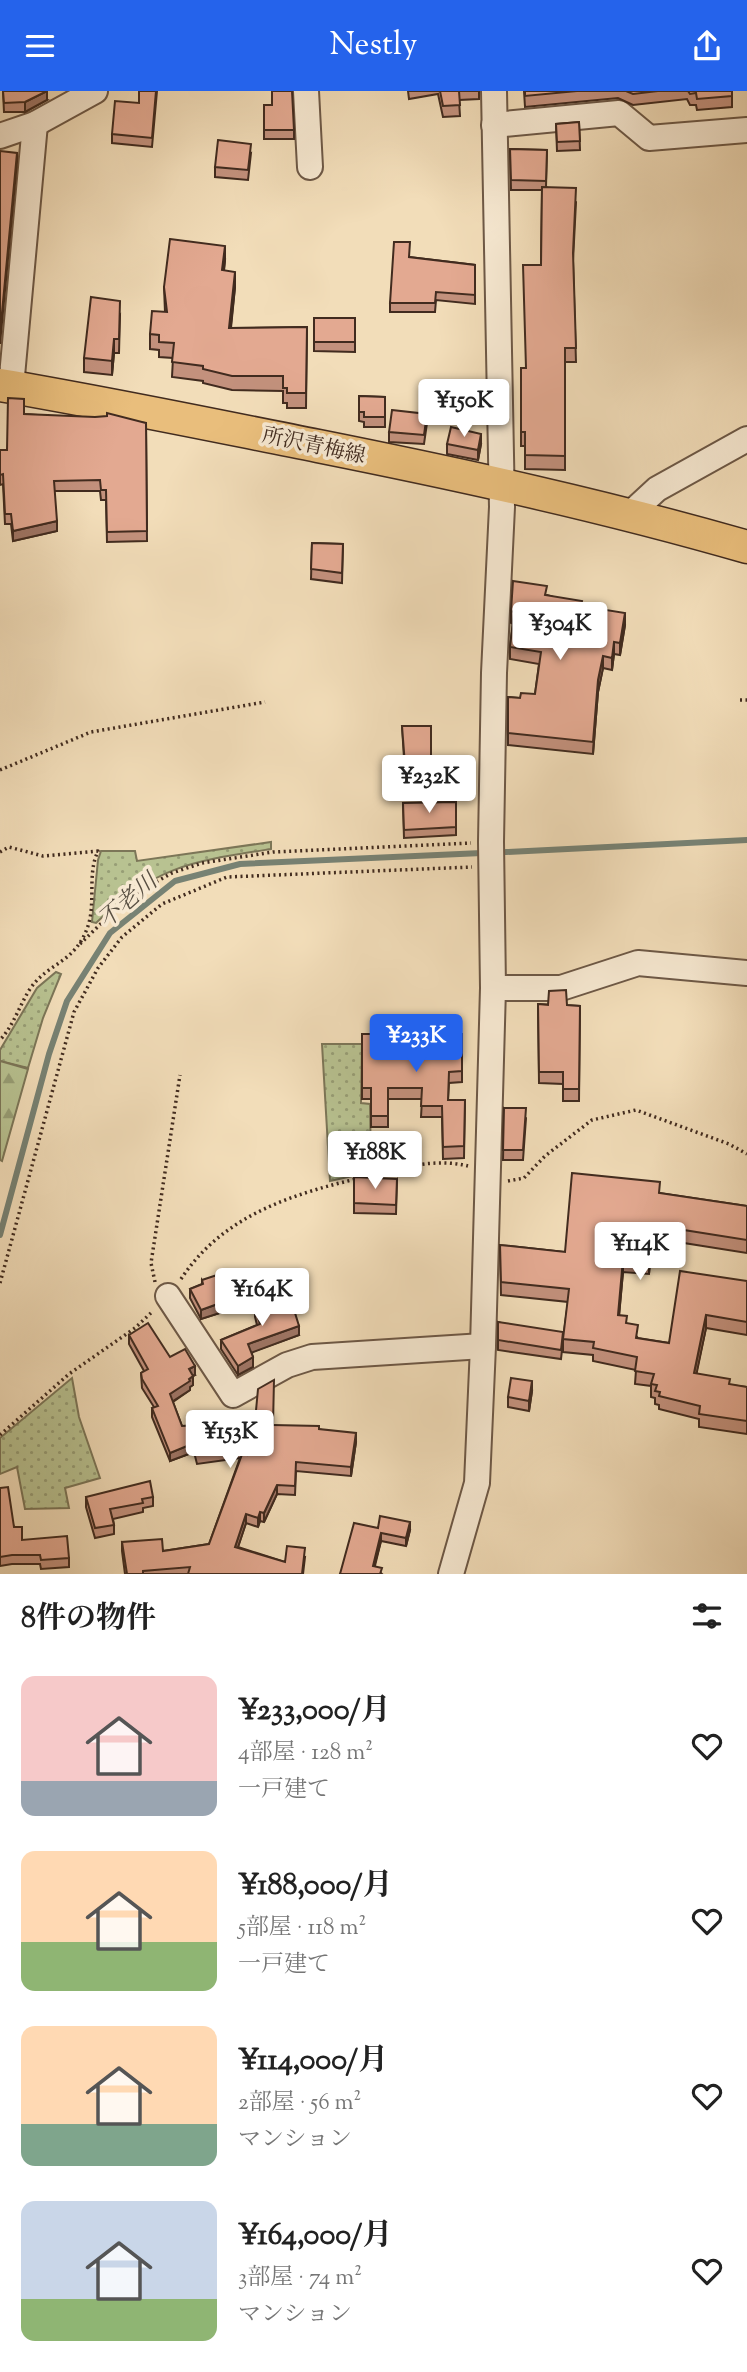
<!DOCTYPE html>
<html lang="ja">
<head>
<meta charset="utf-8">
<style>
	:root { --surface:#fff; --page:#f6f6f6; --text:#222; --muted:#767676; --accent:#2563eb }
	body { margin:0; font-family:"Sorts Mill Goudy","Noto Serif JP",serif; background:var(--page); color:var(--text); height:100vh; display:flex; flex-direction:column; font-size:26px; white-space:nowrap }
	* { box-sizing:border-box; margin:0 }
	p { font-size:23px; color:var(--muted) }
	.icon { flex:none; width:38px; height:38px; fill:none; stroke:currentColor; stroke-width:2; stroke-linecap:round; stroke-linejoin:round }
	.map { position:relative; height:1483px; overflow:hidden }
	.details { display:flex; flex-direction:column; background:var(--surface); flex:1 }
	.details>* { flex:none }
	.price { position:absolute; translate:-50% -60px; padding:0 16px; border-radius:7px; background:#fff; color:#222; font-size:23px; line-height:46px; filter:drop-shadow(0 2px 4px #0008) }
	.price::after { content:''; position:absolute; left:50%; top:42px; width:21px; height:16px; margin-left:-10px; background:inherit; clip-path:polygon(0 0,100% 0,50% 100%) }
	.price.active { background:var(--accent); color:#fff }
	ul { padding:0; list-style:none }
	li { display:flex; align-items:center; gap:21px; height:175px; padding:0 21px }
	li span { display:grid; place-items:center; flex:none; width:196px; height:140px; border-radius:14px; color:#555 }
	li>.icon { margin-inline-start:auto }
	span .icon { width:84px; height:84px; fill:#fffc; stroke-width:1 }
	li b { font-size:30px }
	h2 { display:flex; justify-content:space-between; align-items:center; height:84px; padding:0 21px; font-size:30px }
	header { display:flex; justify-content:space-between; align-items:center; height:91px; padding:0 21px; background:var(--accent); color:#fff; font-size:32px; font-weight:600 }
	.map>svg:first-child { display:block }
	.grass { fill:url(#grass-dots); stroke:#7c7658; stroke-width:2 }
	.forest { fill:url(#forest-firs); stroke:#7c7658; stroke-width:2 }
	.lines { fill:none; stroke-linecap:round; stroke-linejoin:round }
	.stream { stroke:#778274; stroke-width:6 }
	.minor-casing { stroke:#6d5846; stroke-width:28 }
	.major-casing { stroke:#412b1f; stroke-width:35 }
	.path { stroke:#412b1f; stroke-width:3.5; stroke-dasharray:2 3.5; stroke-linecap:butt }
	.minor { stroke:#f7e9d2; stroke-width:24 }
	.major { stroke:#e9be7c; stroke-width:32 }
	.wall { fill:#c3917d; stroke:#412b1f; stroke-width:2 }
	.shaded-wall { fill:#9f7666; stroke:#412b1f; stroke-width:2 }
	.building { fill:#e3a991; stroke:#412b1f; stroke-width:2 }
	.labels { text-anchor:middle; stroke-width:7; stroke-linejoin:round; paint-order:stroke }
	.street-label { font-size:21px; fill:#412b1f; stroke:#f7e9d2 }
	.water-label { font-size:23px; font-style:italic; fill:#584f42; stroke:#f7e9d2 }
</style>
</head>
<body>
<header><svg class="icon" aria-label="menu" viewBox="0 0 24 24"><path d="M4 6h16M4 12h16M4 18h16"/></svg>Nestly<svg class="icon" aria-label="share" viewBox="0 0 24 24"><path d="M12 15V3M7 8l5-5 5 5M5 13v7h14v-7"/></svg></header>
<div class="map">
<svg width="747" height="1483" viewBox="0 0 747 1483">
	<defs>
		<pattern id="grass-dots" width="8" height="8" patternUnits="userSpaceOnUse" patternTransform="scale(1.75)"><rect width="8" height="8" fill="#b8c291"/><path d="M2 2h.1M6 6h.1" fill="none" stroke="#979e76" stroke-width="1.8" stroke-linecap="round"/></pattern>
		<pattern id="forest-firs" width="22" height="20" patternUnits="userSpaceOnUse" patternTransform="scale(1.75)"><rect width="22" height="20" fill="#b8c291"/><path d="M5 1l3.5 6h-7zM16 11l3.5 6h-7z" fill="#979e76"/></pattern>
	</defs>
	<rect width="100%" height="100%" fill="#f2ddb9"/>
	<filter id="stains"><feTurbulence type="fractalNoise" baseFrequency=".00286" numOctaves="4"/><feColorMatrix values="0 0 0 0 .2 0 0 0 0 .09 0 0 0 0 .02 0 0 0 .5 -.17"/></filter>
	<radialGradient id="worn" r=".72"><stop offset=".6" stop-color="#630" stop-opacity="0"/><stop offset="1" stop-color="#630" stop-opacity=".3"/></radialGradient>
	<!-- grass -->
	<g class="grass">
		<path d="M271,751V758C194,770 154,775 96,832L92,831L98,769L101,760H135L137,770Z"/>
		<polygon points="56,881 61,883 43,927 28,977 0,970 0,959 37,897"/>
		<polygon points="322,953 362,953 361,1012 370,1013 371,1081 330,1090"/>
		<polygon points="72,1287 79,1326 100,1387 65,1397 69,1417 25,1418 17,1376 0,1383 0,1347"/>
	</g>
	<!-- forest -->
	<polygon class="forest" points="0,970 28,978 2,1070 0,1069"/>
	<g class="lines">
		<!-- stream -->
		<g class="stream">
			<polyline points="506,761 747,749"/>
			<polyline points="0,1144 49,963 67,910 110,842 175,790 240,773 482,762"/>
		</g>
		<defs>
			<g id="minor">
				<polyline points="306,0 310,76"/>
				<polyline points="494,34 619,22 649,47 747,39"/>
				<polyline points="0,45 35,33 95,0"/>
				<polyline points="11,296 35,33"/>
				<polyline points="631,422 657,398 747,348"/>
				<polyline points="493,897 561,897 638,872 747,882"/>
				<polyline points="168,1205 233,1304 287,1274 312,1266 483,1255"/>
				<polyline points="451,1483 477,1392 483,1255 493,897 491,751 494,582 502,416 494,0"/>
			</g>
			<path id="major" d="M0,294C107,312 212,334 318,355C463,384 605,415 747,456"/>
		</defs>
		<!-- minor casing -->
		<use href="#minor" class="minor-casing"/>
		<!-- major casing -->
		<use href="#major" class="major-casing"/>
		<!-- path -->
		<g class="path">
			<polyline points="740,609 747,609"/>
			<polyline points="0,679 91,641 265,611"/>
			<path d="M0,761L9,756L43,765L98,760C87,783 96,811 88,835C75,873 48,871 30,898C19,915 14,934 0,949"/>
			<polyline points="80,853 114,820 147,796 172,782 202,772 273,761 471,752"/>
			<polyline points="508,1090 524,1087 545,1065 592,1029 636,1019 729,1053 747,1063"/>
			<path d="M181,1188C225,1121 299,1101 373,1084C403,1076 437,1067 468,1075"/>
			<polyline points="155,1191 151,1172 180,984"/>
			<polyline points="0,1192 74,921 98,877 122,846 162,813 227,786 472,776"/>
			<polyline points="0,1344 69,1283 135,1237 153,1220"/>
		</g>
		<!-- minor -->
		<use href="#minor" class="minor"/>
		<!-- major -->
		<use href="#major" class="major"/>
	</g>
	<!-- wall -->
	<g class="wall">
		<polygon points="3,0 47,9 25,21 4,21"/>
		<polygon points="139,0 157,0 152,56 112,52 112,43 139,12"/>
		<polygon points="408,0 479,0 479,8 459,9 460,25 443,26 438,3 409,8"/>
		<polygon points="524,0 732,0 732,16 697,19 696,14 690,14 687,8 633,14 618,7 525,16"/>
		<polygon points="264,14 272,14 294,39 294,48 264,48"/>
		<polygon points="579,31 580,59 557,60 556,33"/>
		<polygon points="510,58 547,59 546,96 576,111 573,170 576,271 565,271 565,379 525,378 525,355 521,355 521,277 526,277 541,174 542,99 511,99"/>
		<polygon points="251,62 248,89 215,86 215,76"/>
		<polygon points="409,166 475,174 475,213 436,209 435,221 390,221 390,212"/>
		<polygon points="225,169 224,180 235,196 231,237 307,236 306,317 287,317 287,312 283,312 283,300 232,299 203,292 203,290 172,286 173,267 159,266 159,259 150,258 150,243 165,221 164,196"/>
		<polygon points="120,224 119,262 114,262 112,284 84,281 84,267"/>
		<polygon points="314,227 355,227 355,261 314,260"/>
		<polygon points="359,305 385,306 385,336 364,336 364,331 359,330"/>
		<polygon points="24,323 146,332 147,450 107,451 106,409 101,409 100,400 54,400 57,440 13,450 11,433 5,433 3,393 0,394 0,359 7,359"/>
		<polygon points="427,332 424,353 389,351 389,341"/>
		<polygon points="447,353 481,353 478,369 447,363"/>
		<polygon points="312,452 343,453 342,492 311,488"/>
		<polygon points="547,504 582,515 625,534 620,564 614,563 612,579 603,577 598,601 593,663 508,654 508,606 520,607 535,603 539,573 510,568 510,556 513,533 511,532 511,520"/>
		<polygon points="402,635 431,635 431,682 405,683"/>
		<polygon points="456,711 456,744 404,747 403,712"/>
		<polygon points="538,913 580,915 579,1010 563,1010 563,993 539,992"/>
		<polygon points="362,943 462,943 462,991 449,992 448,1009 465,1009 464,1067 443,1068 442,1026 421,1026 422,1008 388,1008 388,1036 371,1036 371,1008 362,1008"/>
		<polygon points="504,1017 526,1027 523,1069 503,1069"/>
		<polygon points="397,1088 396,1123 354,1122 354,1112"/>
		<polygon points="660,1102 747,1115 747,1162 652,1147 649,1183 623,1181 619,1224 627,1233 638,1247 669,1252 747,1190 747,1244 706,1237 696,1283 730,1294 747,1296 747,1343 699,1336 699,1328 659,1318 659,1314 655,1313 655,1307 651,1306 651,1295 635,1293 636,1279 593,1270 593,1264 563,1261 563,1248 568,1211 501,1204 500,1154 565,1161"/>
		<polygon points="202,1189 226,1220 201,1228 190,1207 190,1198 202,1193"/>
		<polygon points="277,1213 299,1244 252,1261 253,1276 238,1284 221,1258 221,1249 257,1234 255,1226 255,1216"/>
		<polygon points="498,1231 563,1250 561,1268 498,1259"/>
		<polygon points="129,1244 170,1266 195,1284 193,1285 193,1294 190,1296 190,1299 173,1311 182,1335 229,1333 248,1364 257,1360 254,1350 254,1341 273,1334 319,1338 356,1351 351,1385 296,1380 295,1404 277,1403 264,1431 260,1430 258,1436 246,1432 238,1456 285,1471 305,1466 303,1483 125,1483 122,1460 122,1451 163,1460 209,1453 240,1367 197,1373 194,1361 170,1370 152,1326 152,1317 154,1316 142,1297 141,1282 144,1280 129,1253"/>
		<polygon points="532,1300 529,1320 508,1316 508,1306"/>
		<polygon points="0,1397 14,1436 22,1449 69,1467 69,1476 41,1478 40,1473 12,1473 0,1475"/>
		<polygon points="86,1406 153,1406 153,1415 143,1417 143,1421 113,1428 114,1434 114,1443 95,1447 86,1416"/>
		<polygon points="378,1437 410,1439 406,1455 381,1450 374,1476 382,1483 340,1483"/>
	</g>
	<!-- shaded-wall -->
	<g class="shaded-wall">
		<polygon points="47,0 47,9 25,21 25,11"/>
		<polygon points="17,62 17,71 0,253 0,243"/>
		<polygon points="225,155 225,169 222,194 222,179"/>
		<polygon points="235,181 235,196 229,252 229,237"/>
		<polygon points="114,248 114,262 112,284 112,270"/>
		<polygon points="481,343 481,353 478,369 478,359"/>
		<polygon points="57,430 57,440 13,450 13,440"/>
		<polygon points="625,522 625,534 620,564 620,552"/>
		<polygon points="614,551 614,563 612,579 612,567"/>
		<polygon points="603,565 603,577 598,601 593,663 598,589"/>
		<polygon points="652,1134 652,1147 649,1183 649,1170"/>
		<polygon points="623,1168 623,1181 618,1237 618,1224"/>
		<polygon points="226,1210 226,1220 201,1228 201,1219"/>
		<polygon points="706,1224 706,1237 694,1295 694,1282"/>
		<polygon points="299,1235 299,1244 248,1263 248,1253"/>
		<polygon points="253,1266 253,1276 238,1284 238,1275"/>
		<polygon points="195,1275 195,1284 189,1287 189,1278"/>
		<polygon points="193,1285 193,1294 190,1296 190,1299 170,1312 170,1303"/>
		<polygon points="532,1290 532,1300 529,1320 529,1310"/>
		<polygon points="356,1342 356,1351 351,1385 351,1376"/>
		<polygon points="194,1352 194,1361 170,1370 170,1362"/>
		<polygon points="277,1394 277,1403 264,1431 264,1422"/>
		<polygon points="260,1421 260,1430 258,1436 258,1427"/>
		<polygon points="246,1423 246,1432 235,1465 235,1456"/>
		<polygon points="410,1431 410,1439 406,1455 406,1447"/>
		<polygon points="381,1442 381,1450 373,1483 373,1475"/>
	</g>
	<!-- building -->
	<g class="building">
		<polygon points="3,0 47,0 25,11 4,12"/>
		<polygon points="139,0 156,0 152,47 112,43 115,10 139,12"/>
		<polygon points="272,0 292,0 294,39 264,39 264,14 272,14"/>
		<polygon points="440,0 459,0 460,14 443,15"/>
		<polygon points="525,0 577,0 525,5"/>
		<polygon points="626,0 658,0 633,3"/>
		<polygon points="688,0 732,0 732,5 697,8 696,2 690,3"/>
		<polygon points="579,31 580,50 557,51 556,33"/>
		<polygon points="218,49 251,53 248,79 215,76"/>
		<polygon points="510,58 547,59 546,90 511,89"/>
		<polygon points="0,60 17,62 0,243"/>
		<polygon points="542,96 576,97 573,162 576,257 565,257 565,365 525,364 525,341 521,341 521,277 526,277 523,174 541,174"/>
		<polygon points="170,148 225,155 222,179 235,181 229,237 307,236 306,302 287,302 287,297 283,297 283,285 232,285 203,278 203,275 172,271 174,252 159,251 159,244 150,243 152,220 167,221 164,196"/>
		<polygon points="394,151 410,151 409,166 475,174 475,204 436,201 435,212 390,212"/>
		<polygon points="91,206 120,210 119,248 114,248 112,270 84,267"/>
		<rect x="314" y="227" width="41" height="24"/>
		<polygon points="359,305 385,306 385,326 364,326 364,321 359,321"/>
		<polygon points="8,307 24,308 24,323 95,326 107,325 107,322 146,332 147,440 107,441 106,399 101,399 100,389 54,390 57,430 13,440 11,423 5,423 3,383 0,384 0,359 7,359"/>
		<polygon points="392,319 427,323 424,344 389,341"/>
		<polygon points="451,336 481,343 478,359 447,353"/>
		<polygon points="312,452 343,453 342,482 311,478"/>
		<polygon points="513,490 547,495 545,504 582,510 581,515 625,522 620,552 614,551 612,567 603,565 598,589 593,651 508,642 508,606 520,607 521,602 535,603 541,561 510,556 514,521 511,520"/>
		<polygon points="402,635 431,635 431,673 405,674"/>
		<polygon points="456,711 456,736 404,739 403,712"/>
		<polygon points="566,899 567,914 580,915 579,998 563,998 563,981 539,981 538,913 548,914 549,900"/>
		<polygon points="362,943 462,943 462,980 449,981 448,1009 465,1009 464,1055 443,1056 442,1015 421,1015 422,997 388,997 388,1025 371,1025 371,997 362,997"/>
		<polygon points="504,1017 526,1017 523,1059 503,1059"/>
		<polygon points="572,1082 660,1091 659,1102 747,1115 747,1149 652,1134 649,1170 623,1168 618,1224 627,1225 626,1232 638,1234 636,1247 669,1252 680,1180 747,1190 747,1231 706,1224 694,1282 730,1288 729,1293 747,1296 747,1330 699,1323 700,1315 659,1305 660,1301 655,1300 657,1294 651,1293 654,1283 635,1280 637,1266 593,1257 594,1251 563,1248 569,1198 501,1191 500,1154 565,1161"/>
		<polygon points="354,1086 397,1088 396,1114 354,1112"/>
		<polygon points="217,1184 226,1210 201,1219 190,1198 203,1193 202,1189"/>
		<polygon points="275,1204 277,1213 291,1209 299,1235 248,1253 253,1266 238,1275 221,1249 260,1233 255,1216"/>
		<polygon points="498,1231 563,1241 561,1259 498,1249"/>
		<polygon points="148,1232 170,1266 185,1258 195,1275 189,1278 193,1285 189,1288 190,1290 170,1303 182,1335 229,1333 248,1364 261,1358 254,1341 258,1298 274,1289 273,1334 319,1335 319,1338 356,1342 351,1376 296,1371 295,1395 277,1394 264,1422 260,1421 258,1427 246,1423 235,1456 285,1471 287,1455 305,1457 302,1483 188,1483 190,1476 143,1480 143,1483 127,1483 122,1451 162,1448 163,1460 209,1453 244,1358 197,1364 194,1352 170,1362 152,1317 158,1315 142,1288 141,1282 148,1278 129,1244"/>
		<polygon points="511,1287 532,1290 529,1310 508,1306"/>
		<polygon points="150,1390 153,1406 142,1408 143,1412 110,1418 114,1434 95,1437 86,1406"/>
		<polygon points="8,1396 14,1436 22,1436 22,1449 67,1445 69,1467 41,1469 40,1464 12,1464 0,1466 0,1397"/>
		<polygon points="380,1425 410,1431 406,1447 381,1442 373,1475 382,1477 380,1483 340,1483 354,1432 378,1437"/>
	</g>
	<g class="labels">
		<!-- street labels -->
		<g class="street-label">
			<text transform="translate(314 354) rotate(12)" y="7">所沢青梅線</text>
		</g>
		<!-- water labels -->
		<g class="water-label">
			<text transform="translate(127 809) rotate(-41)" y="8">不老川</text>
		</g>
	</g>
	<rect width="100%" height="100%" filter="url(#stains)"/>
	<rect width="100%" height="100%" fill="url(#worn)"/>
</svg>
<b class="price" style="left:464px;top:348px">¥150K</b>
<b class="price" style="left:560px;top:571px">¥304K</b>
<b class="price" style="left:429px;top:724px">¥232K</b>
<b class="price active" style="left:416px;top:983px">¥233K</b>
<b class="price" style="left:375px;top:1100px">¥188K</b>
<b class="price" style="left:640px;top:1191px">¥114K</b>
<b class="price" style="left:262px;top:1237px">¥164K</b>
<b class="price" style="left:230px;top:1379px">¥153K</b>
</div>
<section class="details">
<h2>8件の物件<svg class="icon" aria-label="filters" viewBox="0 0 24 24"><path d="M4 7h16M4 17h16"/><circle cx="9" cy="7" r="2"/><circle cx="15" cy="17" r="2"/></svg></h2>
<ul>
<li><span style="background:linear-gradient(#f6c9c9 75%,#9aa5b1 0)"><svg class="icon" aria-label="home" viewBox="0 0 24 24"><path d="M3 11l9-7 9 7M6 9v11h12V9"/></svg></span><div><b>¥233,000/月</b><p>4部屋 · 128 m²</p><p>一戸建て</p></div><svg class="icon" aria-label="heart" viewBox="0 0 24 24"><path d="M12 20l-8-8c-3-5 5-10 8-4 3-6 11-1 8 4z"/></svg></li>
<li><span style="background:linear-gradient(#ffd9b3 65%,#8fb573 0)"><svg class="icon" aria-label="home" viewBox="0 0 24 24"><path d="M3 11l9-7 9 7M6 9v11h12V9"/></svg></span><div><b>¥188,000/月</b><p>5部屋 · 118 m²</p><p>一戸建て</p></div><svg class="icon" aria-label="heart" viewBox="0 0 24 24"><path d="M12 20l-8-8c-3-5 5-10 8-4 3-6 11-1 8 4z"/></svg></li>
<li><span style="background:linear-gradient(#ffd9b3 70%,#7fa58c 0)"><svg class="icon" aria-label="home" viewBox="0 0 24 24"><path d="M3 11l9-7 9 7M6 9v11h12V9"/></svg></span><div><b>¥114,000/月</b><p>2部屋 · 56 m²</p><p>マンション</p></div><svg class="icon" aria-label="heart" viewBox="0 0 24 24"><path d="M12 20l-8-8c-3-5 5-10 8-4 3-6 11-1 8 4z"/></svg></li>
<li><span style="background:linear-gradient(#c9d6e8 70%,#8fb573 0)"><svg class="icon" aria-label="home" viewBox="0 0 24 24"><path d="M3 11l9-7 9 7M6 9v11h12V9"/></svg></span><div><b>¥164,000/月</b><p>3部屋 · 74 m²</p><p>マンション</p></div><svg class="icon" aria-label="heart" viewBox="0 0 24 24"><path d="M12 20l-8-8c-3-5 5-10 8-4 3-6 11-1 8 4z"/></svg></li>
</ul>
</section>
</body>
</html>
